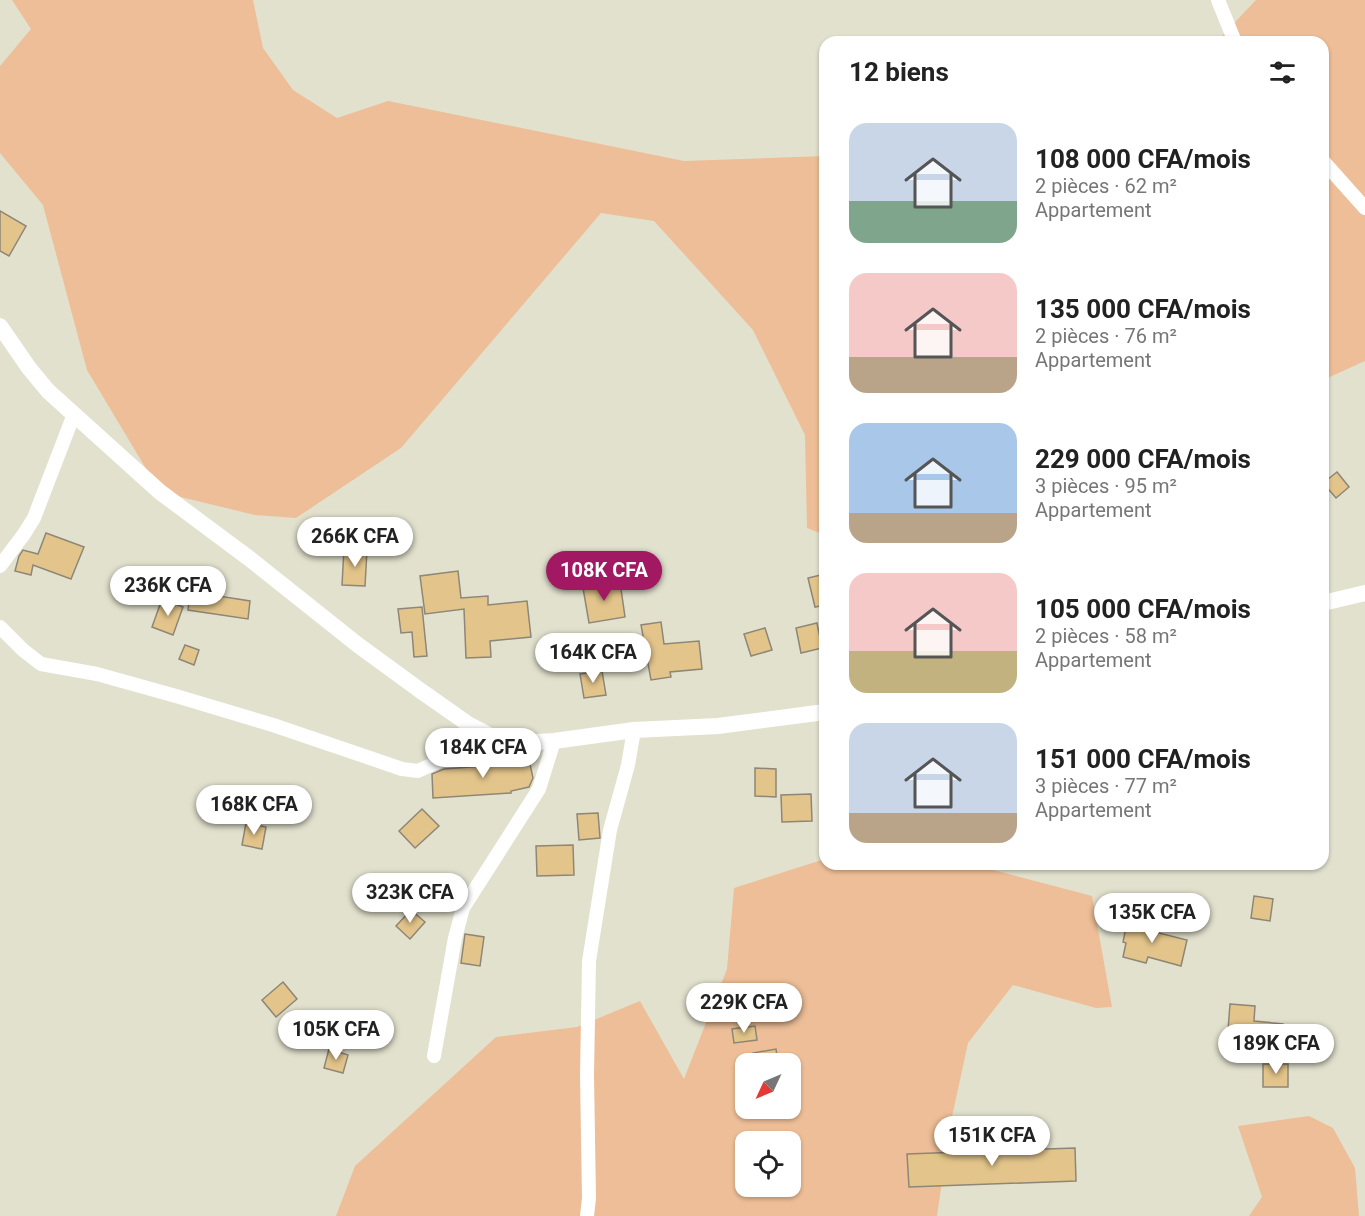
<!DOCTYPE html>
<html lang="fr">
<head>
<meta charset="utf-8">
<style>
	:root { --surface:#fff; --page:#f6f6f6; --text:#222; --muted:#767676; --accent:#a21862 }
	body { margin:0; font-family:Roboto,sans-serif; background:var(--page); color:var(--text); height:100vh; display:flex; flex-direction:column; font-size:22px; white-space:nowrap }
	* { box-sizing:border-box; margin:0 }
	p { font-size:20px; color:var(--muted) }
	.icon { flex:none; width:33px; height:33px; fill:none; stroke:currentColor; stroke-width:2; stroke-linecap:round; stroke-linejoin:round }
	.map { position:relative; flex:1; overflow:hidden }
	.drawer { position:absolute; left:819px; top:36px; width:510px; height:834px; display:flex; flex-direction:column; background:var(--surface); border-radius:18px; box-shadow:0 2px 4px #0004 }
	.drawer>* { flex:none }
	.needle { width:39px; rotate:226deg }
	.fabs { position:absolute; left:735px; top:1053px; display:grid; gap:12px }
	.fabs a { display:grid; place-items:center; width:66px; height:66px; border-radius:12px; background:var(--surface); box-shadow:0 2px 4px #0004; font-size:30px }
	.price { position:absolute; translate:-50% -51px; padding:0 14px; border-radius:21px; background:#fff; color:#222; font-size:20px; line-height:39px; filter:drop-shadow(0 2px 3px #0008) }
	.price::after { content:''; position:absolute; left:50%; top:36px; width:18px; height:14px; margin-left:-9px; background:inherit; clip-path:polygon(0 0,100% 0,50% 100%) }
	.price.active { background:var(--accent); color:#fff }
	ul { padding:0; list-style:none }
	li { display:flex; align-items:center; gap:18px; height:150px; padding:0 30px }
	li span { display:grid; place-items:center; flex:none; width:168px; height:120px; border-radius:18px; color:#555 }
	li>.icon { margin-inline-start:auto }
	span .icon { width:72px; height:72px; fill:#fffc; stroke-width:1 }
	li b { font-size:26px }
	h2 { display:flex; justify-content:space-between; align-items:center; height:72px; padding:0 30px; font-size:26px }
	.map>svg:first-child { display:block }
	.green { fill:#edbe97; fill-rule:evenodd }
	.building { fill:#e3c58b; stroke:#8e8676; stroke-width:1.5 }
	.lines { fill:none; stroke-linecap:round; stroke-linejoin:round }
	.minor { stroke:#fff; stroke-width:14 }
	.tertiary { stroke:#fff; stroke-width:16 }
</style>
</head>
<body>
<div class="map">
<svg width="1365" height="1216" viewBox="0 0 1365 1216">
	<rect width="100%" height="100%" fill="#e2e1ce"/>
	<!-- green -->
	<g class="green">
		<polygon points="12,0 253,0 263,48 293,90 337,118 388,101 684,161 825,156 825,535 807,528 805,435 753,330 654,221 601,213 401,448 296,518 255,515 160,492 87,370 43,205 0,153 0,66 31,29"/>
		<polygon points="1256,0 1365,0 1365,361 1323,380 1323,42 1212,42 1221,37"/>
		<path d="M825,859V864H970L1092,896L1112,1007L1096,1008L1013,985L968,1043L950,1126L937,1216H336L355,1166L496,1037L577,1027L640,1001L684,1079L727,969L734,888ZM746,1064H790V1108H746ZM746,1142H790V1186H746Z"/>
		<polygon points="1309,1116 1333,1128 1355,1168 1359,1216 1249,1216 1262,1197 1238,1126"/>
	</g>
	<!-- building -->
	<g class="building">
		<polygon points="0,211 26,226 9,256 0,251"/>
		<polygon points="1337,472 1349,487 1336,498 1323,483"/>
		<polygon points="46,533 84,547 71,579 33,565 31,575 15,571 19,556 23,550 38,554"/>
		<polygon points="344,549 367,550 365,586 342,585"/>
		<polygon points="458,571 461,598 488,596 488,605 527,601 531,637 490,641 491,657 466,658 464,609 425,614 420,576"/>
		<polygon points="825,574 825,605 815,607 808,578"/>
		<polygon points="620,582 625,617 589,623 583,588"/>
		<polygon points="191,587 219,591 218,596 250,601 248,619 188,610"/>
		<polygon points="162,599 183,607 173,635 152,627"/>
		<polygon points="422,607 427,656 414,657 412,632 401,633 398,609"/>
		<polygon points="661,622 664,644 699,641 702,669 670,672 671,677 651,680 641,625"/>
		<polygon points="817,623 822,648 801,653 796,628"/>
		<polygon points="765,628 772,650 751,656 744,634"/>
		<polygon points="185,645 199,650 194,665 179,659"/>
		<polygon points="602,671 606,695 584,698 580,674"/>
		<polygon points="528,755 533,778 529,787 511,791 511,793 433,798 432,774 444,769 511,764 510,758"/>
		<polygon points="755,768 776,769 776,797 755,796"/>
		<polygon points="811,794 812,821 782,822 781,795"/>
		<polygon points="422,809 439,826 415,848 399,831"/>
		<polygon points="598,813 600,838 579,840 577,814"/>
		<polygon points="246,823 266,827 262,849 242,845"/>
		<polygon points="573,845 574,875 537,876 536,846"/>
		<polygon points="1254,896 1273,899 1270,921 1251,918"/>
		<polygon points="411,910 425,922 410,939 396,926"/>
		<polygon points="1128,917 1145,921 1143,929 1187,940 1181,966 1148,957 1146,963 1123,957 1126,943 1123,942"/>
		<polygon points="465,934 484,937 480,966 461,963"/>
		<polygon points="283,982 297,999 276,1017 262,1000"/>
		<polygon points="1230,1004 1255,1006 1254,1021 1283,1024 1282,1036 1228,1030"/>
		<polygon points="755,1026 757,1040 734,1043 732,1029"/>
		<polygon points="329,1049 348,1055 343,1073 324,1068"/>
		<polygon points="776,1049 778,1064 755,1064 753,1053"/>
		<rect x="1263" y="1064" width="25" height="23"/>
		<polygon points="1075,1148 1076,1181 909,1187 907,1154"/>
	</g>
	<g class="lines">
		<!-- minor -->
		<g class="minor">
			<polyline points="1218,0 1235,42"/>
			<polyline points="1323,161 1365,208"/>
			<polyline points="0,566 24,534 34,518 74,414"/>
			<polyline points="0,627 23,650 41,664 97,674 176,696 273,725 402,769 418,771 442,760 480,757 518,743"/>
			<polyline points="434,1056 455,938 463,908 539,789 554,741"/>
			<polyline points="587,1216 589,1198 587,1075 589,961 610,830 628,765 634,730"/>
		</g>
		<!-- tertiary -->
		<g class="tertiary">
			<polyline points="0,326 29,368 48,391 160,492 250,559 358,645 421,691 468,724 489,735 506,741 520,743 554,741 634,730 718,726 825,712"/>
			<polyline points="1323,603 1365,593"/>
		</g>
	</g>
</svg>
<div class="fabs">
<a><svg class="needle" viewBox="-14 -14 28 28"><path d="M0-13l5 13h-10z" fill="#e53935"/><path d="M0 13l5-13h-10z" fill="#767676"/></svg></a>
<a><svg class="icon" aria-label="locate" viewBox="0 0 24 24"><circle cx="12" cy="12" r="6"/><path d="M12 2v4M12 18v4M2 12h4M18 12h4"/></svg></a>
</div>
<b class="price" style="left:355px;top:568px">266K CFA</b>
<b class="price active" style="left:604px;top:602px">108K CFA</b>
<b class="price" style="left:168px;top:617px">236K CFA</b>
<b class="price" style="left:593px;top:684px">164K CFA</b>
<b class="price" style="left:483px;top:779px">184K CFA</b>
<b class="price" style="left:254px;top:836px">168K CFA</b>
<b class="price" style="left:410px;top:924px">323K CFA</b>
<b class="price" style="left:1152px;top:944px">135K CFA</b>
<b class="price" style="left:744px;top:1034px">229K CFA</b>
<b class="price" style="left:336px;top:1061px">105K CFA</b>
<b class="price" style="left:1276px;top:1075px">189K CFA</b>
<b class="price" style="left:992px;top:1167px">151K CFA</b>
<section class="drawer">
<h2>12 biens<svg class="icon" aria-label="filters" viewBox="0 0 24 24"><path d="M4 7h16M4 17h16"/><circle cx="9" cy="7" r="2"/><circle cx="15" cy="17" r="2"/></svg></h2>
<ul>
<li><span style="background:linear-gradient(#c9d6e8 65%,#7fa58c 0)"><svg class="icon" aria-label="home" viewBox="0 0 24 24"><path d="M3 11l9-7 9 7M6 9v11h12V9"/></svg></span><div><b>108 000 CFA/mois</b><p>2 pièces · 62 m²</p><p>Appartement</p></div></li>
<li><span style="background:linear-gradient(#f6c9c9 70%,#b9a48a 0)"><svg class="icon" aria-label="home" viewBox="0 0 24 24"><path d="M3 11l9-7 9 7M6 9v11h12V9"/></svg></span><div><b>135 000 CFA/mois</b><p>2 pièces · 76 m²</p><p>Appartement</p></div></li>
<li><span style="background:linear-gradient(#a9c7e8 75%,#b9a48a 0)"><svg class="icon" aria-label="home" viewBox="0 0 24 24"><path d="M3 11l9-7 9 7M6 9v11h12V9"/></svg></span><div><b>229 000 CFA/mois</b><p>3 pièces · 95 m²</p><p>Appartement</p></div></li>
<li><span style="background:linear-gradient(#f6c9c9 65%,#c2b280 0)"><svg class="icon" aria-label="home" viewBox="0 0 24 24"><path d="M3 11l9-7 9 7M6 9v11h12V9"/></svg></span><div><b>105 000 CFA/mois</b><p>2 pièces · 58 m²</p><p>Appartement</p></div></li>
<li><span style="background:linear-gradient(#c9d6e8 75%,#b9a48a 0)"><svg class="icon" aria-label="home" viewBox="0 0 24 24"><path d="M3 11l9-7 9 7M6 9v11h12V9"/></svg></span><div><b>151 000 CFA/mois</b><p>3 pièces · 77 m²</p><p>Appartement</p></div></li>
</ul>
</section>
</div>
</body>
</html>
